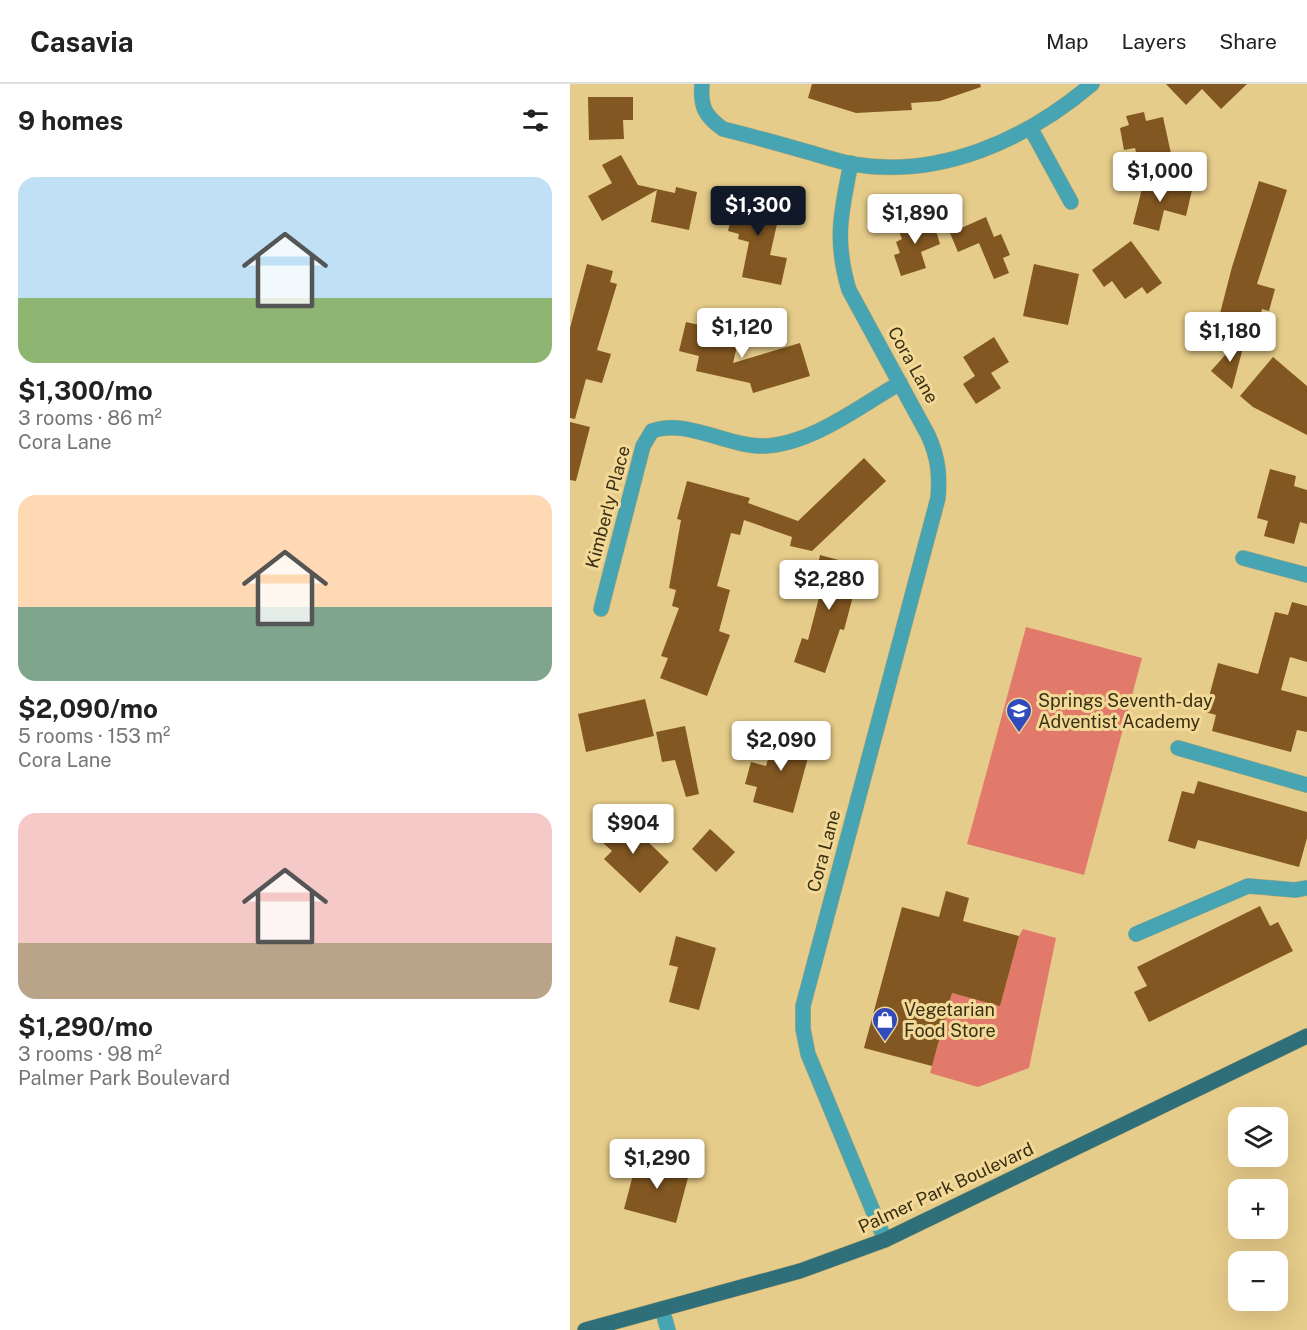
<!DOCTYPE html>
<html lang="en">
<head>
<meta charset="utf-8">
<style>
	:root { --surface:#fff; --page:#f6f6f6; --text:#222; --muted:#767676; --line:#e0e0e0; --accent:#111827 }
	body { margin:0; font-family:"Public Sans",sans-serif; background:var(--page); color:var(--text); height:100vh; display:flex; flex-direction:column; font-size:22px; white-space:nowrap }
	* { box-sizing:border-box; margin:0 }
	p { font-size:20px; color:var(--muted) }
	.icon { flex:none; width:33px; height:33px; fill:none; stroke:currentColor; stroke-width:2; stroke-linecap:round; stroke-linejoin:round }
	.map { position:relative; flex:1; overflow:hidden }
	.drawer { display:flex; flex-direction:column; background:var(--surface); width:570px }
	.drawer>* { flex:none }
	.tools { position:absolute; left:658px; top:1023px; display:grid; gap:12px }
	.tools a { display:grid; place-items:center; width:60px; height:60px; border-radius:12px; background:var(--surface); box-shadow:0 6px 24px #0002; font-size:30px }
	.price { position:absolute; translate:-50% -51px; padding:0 14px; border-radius:6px; background:#fff; color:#222; font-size:20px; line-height:39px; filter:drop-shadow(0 2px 3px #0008) }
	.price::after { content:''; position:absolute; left:50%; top:36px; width:18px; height:14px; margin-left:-9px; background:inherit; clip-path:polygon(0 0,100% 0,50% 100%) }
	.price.on { background:var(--accent); color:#fff }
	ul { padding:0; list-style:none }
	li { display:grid; align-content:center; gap:12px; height:318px; padding:0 18px }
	li span { display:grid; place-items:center; height:186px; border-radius:18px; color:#555 }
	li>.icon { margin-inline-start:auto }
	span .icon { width:108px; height:108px; fill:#fffc; stroke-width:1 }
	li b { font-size:26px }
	h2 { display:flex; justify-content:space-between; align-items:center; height:72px; padding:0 18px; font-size:26px }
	header { display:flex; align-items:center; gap:36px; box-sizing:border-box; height:84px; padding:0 30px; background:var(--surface); border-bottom:2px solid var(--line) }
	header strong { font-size:28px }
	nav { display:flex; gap:33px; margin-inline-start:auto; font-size:21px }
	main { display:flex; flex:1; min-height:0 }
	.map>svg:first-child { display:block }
	.green { fill:#e27a6c }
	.building { fill:#825721 }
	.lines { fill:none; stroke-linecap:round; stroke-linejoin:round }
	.minor-casing { stroke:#c0a970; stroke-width:16 }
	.major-casing { stroke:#c0a970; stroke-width:16 }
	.minor { stroke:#47a4b2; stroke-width:15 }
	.major { stroke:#2e6f79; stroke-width:15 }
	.labels { text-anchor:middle; stroke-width:6; stroke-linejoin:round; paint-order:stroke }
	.street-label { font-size:18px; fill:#392f14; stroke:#f3d997 }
	.poi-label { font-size:18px; fill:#392f14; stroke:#f3d997; text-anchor:start }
</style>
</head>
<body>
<header>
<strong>Casavia</strong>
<nav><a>Map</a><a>Layers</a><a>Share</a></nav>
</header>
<main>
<section class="drawer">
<h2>9 homes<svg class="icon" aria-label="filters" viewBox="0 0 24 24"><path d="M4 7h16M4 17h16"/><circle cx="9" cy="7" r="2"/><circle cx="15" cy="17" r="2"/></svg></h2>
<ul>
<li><span style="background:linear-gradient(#bfe0f5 65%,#8fb573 0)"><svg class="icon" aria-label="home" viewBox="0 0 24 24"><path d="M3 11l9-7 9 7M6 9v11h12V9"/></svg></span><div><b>$1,300/mo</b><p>3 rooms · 86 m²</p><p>Cora Lane</p></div></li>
<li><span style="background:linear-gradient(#ffd9b3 60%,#7fa58c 0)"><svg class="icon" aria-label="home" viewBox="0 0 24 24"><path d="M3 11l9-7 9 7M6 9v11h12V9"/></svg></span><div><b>$2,090/mo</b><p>5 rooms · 153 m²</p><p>Cora Lane</p></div></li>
<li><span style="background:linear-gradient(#f6c9c9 70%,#b9a48a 0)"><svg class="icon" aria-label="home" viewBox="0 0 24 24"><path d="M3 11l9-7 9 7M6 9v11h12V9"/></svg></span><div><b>$1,290/mo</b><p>3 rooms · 98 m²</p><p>Palmer Park Boulevard</p></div></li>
</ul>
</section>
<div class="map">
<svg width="737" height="1246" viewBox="0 0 737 1246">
	<rect width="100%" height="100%" fill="#e6cc8a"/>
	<!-- green -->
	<g class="green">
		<polygon points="456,543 572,574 514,791 397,760"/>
		<polygon points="453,845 486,854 459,984 408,1003 360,989 382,909 430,921 449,852"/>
	</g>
	<!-- building -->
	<g class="building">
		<polygon points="242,0 410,0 411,3 370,17 341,19 342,26 286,29 238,14"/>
		<polygon points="596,0 677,0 651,25 632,5 616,21"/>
		<polygon points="18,13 63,13 63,36 53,36 54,55 19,56"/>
		<polygon points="574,28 576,37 593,33 602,74 583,78 584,80 573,83 572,80 569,81 565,64 554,66 550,44 559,41 556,32"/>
		<polygon points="51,71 68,101 105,109 106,103 127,108 119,146 81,138 87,106 32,137 18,112 42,99 32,81"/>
		<polygon points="575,93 622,106 616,132 594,126 589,147 563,140"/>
		<polygon points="689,97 717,106 687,200 705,205 699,227 692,225 690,236 681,234 678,245 648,237 662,183"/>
		<polygon points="167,108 212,118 200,171 217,174 211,201 172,193 179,158 168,155 169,150 158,147"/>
		<polygon points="362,133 370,160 351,168 356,184 331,192 324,171 330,169 326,158 332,155 328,145"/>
		<polygon points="416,133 424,153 431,150 440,171 433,174 439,189 424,195 409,159 388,168 380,149"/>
		<polygon points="561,157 592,199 577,210 572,203 555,215 542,197 534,203 522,186"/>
		<polygon points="17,180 43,187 40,198 47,200 27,266 41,270 32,299 16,295 5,335 0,334 0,244"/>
		<polygon points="464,180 509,190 498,241 453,232"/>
		<polygon points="116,238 170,250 163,279 230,259 240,292 183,309 180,299 126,287 129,272 109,267"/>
		<polygon points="678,245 662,305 641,287"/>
		<polygon points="424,253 439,278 421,289 431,304 406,320 393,300 405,292 393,273"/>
		<polygon points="703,273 737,302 737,351 683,323 670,312"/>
		<polygon points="0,338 20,343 6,397 0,396"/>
		<polygon points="294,374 316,397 242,467 220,462 222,453 174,436 170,451 161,449 147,502 160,506 149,547 160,551 137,612 90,594 98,574 91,572 109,524 102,522 106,506 99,504 111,436 107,435 117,397 180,414 178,419 228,437"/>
		<polygon points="700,385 726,392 724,402 737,406 737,440 730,438 724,460 694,452 698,437 687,434"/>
		<polygon points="250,471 291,482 274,546 270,545 255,589 224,578 232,554 238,556 251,506 243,503"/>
		<polygon points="722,518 737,522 737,578 720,573 711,606 737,613 737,648 727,646 721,668 642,647 646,631 635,628 648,579 688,590 705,528 718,531"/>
		<polygon points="75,615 84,652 16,668 8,630"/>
		<polygon points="115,642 129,710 116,713 105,676 92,678 86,648"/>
		<polygon points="207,645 243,655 223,729 183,718 187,703 175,700 181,678 196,682"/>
		<polygon points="628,697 737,728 737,754 729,783 628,756 625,765 598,757 612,707 624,710"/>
		<polygon points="52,733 99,778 70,809 34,775 42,767 30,756"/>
		<polygon points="140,745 165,768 146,788 122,765"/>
		<polygon points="376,807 399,814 393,837 449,852 430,922 382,909 362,982 294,964 332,823 369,833"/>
		<polygon points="690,822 700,842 708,838 723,867 579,938 564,908 577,902 567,883"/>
		<polygon points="106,852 146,864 129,926 99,918 108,883 99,881"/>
		<polygon points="68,1072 120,1086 106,1139 54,1125"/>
	</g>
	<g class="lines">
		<defs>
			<g id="minor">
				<path d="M132,0C130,23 135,32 153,45C182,52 210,60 238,68C252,72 267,77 282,80C370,95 456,56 522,0"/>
				<polyline points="461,45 501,118"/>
				<path d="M281,79C271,128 264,157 279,206L358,351C368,373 370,390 368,414L233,922V945L238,970L315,1156"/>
				<polyline points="673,474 737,491"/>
				<path d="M31,525L73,362L82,347C116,334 158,363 194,362C242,360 290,322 330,299"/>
				<polyline points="608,664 737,701"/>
				<polyline points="566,850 678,802 725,806 737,804"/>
				<polyline points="92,1225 98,1246"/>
			</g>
			<polyline id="major" points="15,1246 230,1187 315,1156 737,952"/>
		</defs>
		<!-- minor casing -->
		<use href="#minor" class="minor-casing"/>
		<!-- major casing -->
		<use href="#major" class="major-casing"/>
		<!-- minor -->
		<use href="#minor" class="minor"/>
		<!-- major -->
		<use href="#major" class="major"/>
	</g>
	<!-- icons -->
	<defs>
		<symbol id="school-pin" viewBox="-11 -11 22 30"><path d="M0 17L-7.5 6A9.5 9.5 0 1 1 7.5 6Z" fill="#324bbc" stroke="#f3d997"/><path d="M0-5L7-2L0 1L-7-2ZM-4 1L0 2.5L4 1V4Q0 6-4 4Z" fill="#fff"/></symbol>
		<symbol id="shop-pin" viewBox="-11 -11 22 30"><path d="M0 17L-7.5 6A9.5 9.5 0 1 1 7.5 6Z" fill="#324bbc" stroke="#f3d997"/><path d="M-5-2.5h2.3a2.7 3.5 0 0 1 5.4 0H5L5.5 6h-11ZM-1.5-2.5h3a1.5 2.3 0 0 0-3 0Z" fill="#fff"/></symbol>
	</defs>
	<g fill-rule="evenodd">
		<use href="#school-pin" x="434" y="612" width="30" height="40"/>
		<use href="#shop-pin" x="300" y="921" width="30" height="40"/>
	</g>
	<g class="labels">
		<!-- street labels -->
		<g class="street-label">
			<text transform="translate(343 281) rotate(61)" y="6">Cora Lane</text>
			<text transform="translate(38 423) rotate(-75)" y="6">Kimberly Place</text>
			<text transform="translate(254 767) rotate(-75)" y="6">Cora Lane</text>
			<text transform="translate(376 1104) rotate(-25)" y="6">Palmer Park Boulevard</text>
		</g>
		<!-- poi labels -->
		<g class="poi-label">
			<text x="468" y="623">Springs Seventh-day<tspan x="468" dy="21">Adventist Academy</tspan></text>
			<text x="334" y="932">Vegetarian<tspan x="334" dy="21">Food Store</tspan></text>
		</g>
	</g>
</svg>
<div class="tools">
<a><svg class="icon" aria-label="layers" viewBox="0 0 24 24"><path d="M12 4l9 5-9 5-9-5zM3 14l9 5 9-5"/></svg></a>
<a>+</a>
<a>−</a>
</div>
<b class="price" style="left:590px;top:119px">$1,000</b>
<b class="price on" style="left:188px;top:153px">$1,300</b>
<b class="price" style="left:345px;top:161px">$1,890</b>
<b class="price" style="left:172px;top:275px">$1,120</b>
<b class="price" style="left:660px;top:279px">$1,180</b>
<b class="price" style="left:259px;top:527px">$2,280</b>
<b class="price" style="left:211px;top:688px">$2,090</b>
<b class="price" style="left:63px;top:771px">$904</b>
<b class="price" style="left:87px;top:1106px">$1,290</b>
</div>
</main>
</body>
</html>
